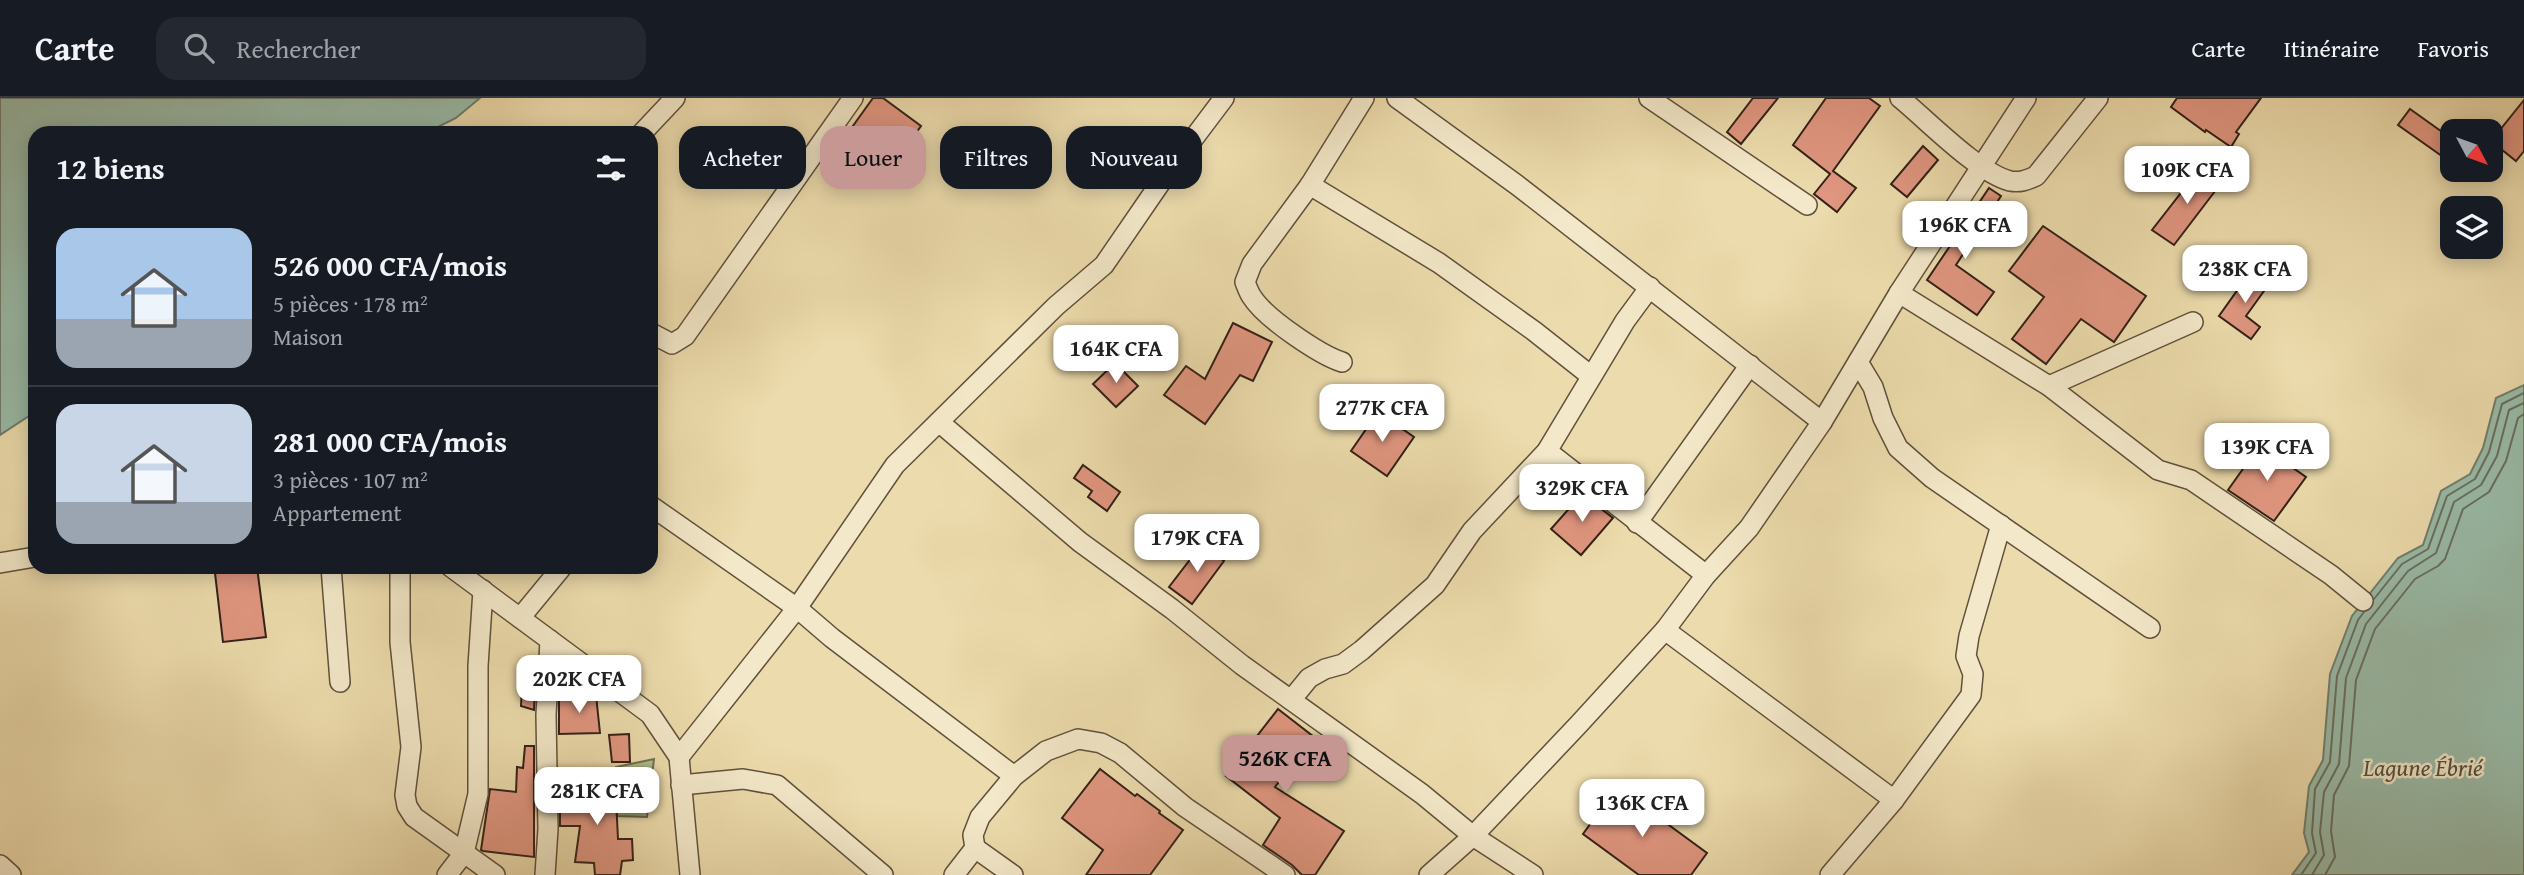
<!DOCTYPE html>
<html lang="fr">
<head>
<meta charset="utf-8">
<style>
	:root { --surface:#171b24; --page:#242831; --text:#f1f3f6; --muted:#9ea1a6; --line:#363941; --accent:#c59692 }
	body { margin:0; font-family:"Gentium Book Plus",serif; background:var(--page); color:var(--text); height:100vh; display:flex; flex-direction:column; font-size:26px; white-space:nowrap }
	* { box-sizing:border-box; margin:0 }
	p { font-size:23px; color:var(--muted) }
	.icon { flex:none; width:38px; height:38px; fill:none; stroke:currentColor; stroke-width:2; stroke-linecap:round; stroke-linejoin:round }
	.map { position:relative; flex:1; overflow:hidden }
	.drawer { position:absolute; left:28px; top:28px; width:630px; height:448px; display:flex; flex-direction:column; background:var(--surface); border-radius:21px; box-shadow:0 4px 18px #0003 }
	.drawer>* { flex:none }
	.top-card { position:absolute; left:679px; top:28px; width:665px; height:63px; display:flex; gap:14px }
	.needle { width:46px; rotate:131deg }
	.fabs { position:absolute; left:2440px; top:21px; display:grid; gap:14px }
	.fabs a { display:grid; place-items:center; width:63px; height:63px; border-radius:14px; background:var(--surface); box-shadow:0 4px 18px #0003; font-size:35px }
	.price { position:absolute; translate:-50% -60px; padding:0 16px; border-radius:14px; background:#fff; color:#222; font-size:23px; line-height:46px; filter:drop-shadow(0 2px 4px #0008) }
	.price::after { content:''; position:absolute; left:50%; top:42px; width:21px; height:16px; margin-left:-10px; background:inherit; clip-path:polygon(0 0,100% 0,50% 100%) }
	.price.current { background:var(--accent); color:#111 }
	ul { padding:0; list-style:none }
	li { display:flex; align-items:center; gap:21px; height:175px; padding:0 28px }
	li+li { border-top:2px solid var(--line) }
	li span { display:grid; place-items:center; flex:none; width:196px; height:140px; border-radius:21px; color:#555 }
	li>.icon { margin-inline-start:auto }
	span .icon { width:84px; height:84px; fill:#fffc; stroke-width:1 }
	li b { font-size:30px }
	h2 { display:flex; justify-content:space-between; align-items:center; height:84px; padding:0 28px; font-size:30px }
	.pill { padding:0 24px; border-radius:21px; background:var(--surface); box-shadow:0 4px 18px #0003; font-size:24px; line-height:63px }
	.pill.current { background:var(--accent); color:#111 }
	header { display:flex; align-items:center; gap:42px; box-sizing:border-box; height:98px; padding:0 35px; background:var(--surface); border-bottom:2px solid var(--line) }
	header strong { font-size:33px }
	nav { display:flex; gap:38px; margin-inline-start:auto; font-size:24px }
	.search { width:490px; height:63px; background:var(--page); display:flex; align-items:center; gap:18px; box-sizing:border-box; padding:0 24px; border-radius:21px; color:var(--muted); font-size:26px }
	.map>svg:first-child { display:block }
	.green { fill:#b1c18e; stroke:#727152; stroke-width:2 }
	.water { fill:#99bba8; stroke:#707d6e; stroke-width:2 }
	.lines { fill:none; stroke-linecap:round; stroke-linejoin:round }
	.shore { stroke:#666e60; stroke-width:2 }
	.building { fill:#e09680; stroke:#322117; stroke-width:2 }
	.street-casing { stroke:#60503c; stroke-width:22 }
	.street { stroke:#f3e8c9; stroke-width:19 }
	.labels { text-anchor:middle; stroke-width:5; stroke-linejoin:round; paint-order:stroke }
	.water-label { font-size:24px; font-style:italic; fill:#514f42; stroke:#f3e8c9 }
</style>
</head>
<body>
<header>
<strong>Carte</strong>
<div class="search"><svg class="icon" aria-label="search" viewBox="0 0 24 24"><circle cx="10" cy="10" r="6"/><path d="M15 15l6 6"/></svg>Rechercher</div>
<nav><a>Carte</a><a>Itinéraire</a><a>Favoris</a></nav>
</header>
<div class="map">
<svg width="2524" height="777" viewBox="0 0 2524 777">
	<rect width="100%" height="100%" fill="#ecdbac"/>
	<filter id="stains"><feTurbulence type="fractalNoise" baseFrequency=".00286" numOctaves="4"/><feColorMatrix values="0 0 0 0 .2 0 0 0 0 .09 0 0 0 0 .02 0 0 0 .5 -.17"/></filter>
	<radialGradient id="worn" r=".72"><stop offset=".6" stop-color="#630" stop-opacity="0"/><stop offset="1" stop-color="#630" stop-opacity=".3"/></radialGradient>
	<!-- green -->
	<polygon class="green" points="654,661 647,719 617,718 616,669"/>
	<!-- water -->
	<g class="water">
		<polygon points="0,0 480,0 456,20 426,35 35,35 35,314 0,337"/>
		<polygon points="2524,287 2524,777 2292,777 2309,754 2304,735 2309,688 2323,662 2330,576 2352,518 2398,460 2423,447 2441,393 2470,376 2483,350 2496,300"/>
	</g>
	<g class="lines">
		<!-- shore -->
		<g class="shore">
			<polyline points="2374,501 2402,466 2428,451 2447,398 2475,381 2489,354 2502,306 2524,295"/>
			<polyline points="2301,777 2316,755 2312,735 2315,691 2330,664 2337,578 2358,522 2364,514"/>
			<polyline points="2312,777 2324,757 2320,734 2324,694 2339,666 2346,580 2366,526 2408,473 2436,455 2454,404 2481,387 2497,358 2509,312 2524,305"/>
			<polyline points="2325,777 2335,759 2331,733 2334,697 2349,668 2356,582 2375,531 2415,481 2438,468 2445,461 2463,411 2489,394 2506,363 2518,320 2524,316"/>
		</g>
	</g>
	<!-- building -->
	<g class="building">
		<polygon points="873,0 883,0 921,28 890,72 845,39"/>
		<polygon points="1753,0 1778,0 1741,46 1727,34"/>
		<polygon points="1826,0 1869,0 1880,8 1833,73 1856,90 1837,114 1814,96 1830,76 1793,47"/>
		<polygon points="2177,0 2261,0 2236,34 2239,36 2231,49 2206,32 2205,34 2171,9"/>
		<polygon points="2524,2 2524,53 2516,63 2491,43"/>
		<polygon points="2410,11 2452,41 2452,54 2446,61 2398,27"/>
		<polygon points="1923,48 1938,62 1907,99 1891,86"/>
		<polygon points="2202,68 2222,84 2174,147 2152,132"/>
		<polygon points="1989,90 2001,98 1956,167 1994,194 1977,217 1927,182"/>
		<polygon points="2043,128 2146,198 2114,244 2081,221 2046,266 2012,241 2044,199 2009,173"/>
		<polygon points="2251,173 2269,186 2246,218 2260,229 2251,241 2219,218"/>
		<polygon points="1233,225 1272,244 1253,283 1240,277 1205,326 1164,297 1186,268 1205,281"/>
		<polygon points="1115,265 1138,288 1116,309 1093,286"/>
		<polygon points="1378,314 1414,339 1387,378 1351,353"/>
		<polygon points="2260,347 2306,379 2274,423 2228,392"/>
		<polygon points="1083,367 1120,394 1107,413 1088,399 1092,393 1074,380"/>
		<polygon points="1582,396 1613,420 1581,457 1551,431"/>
		<polygon points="1202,446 1224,463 1192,506 1169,489"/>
		<polygon points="257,469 266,539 223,544 215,475"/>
		<polygon points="522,588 535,590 534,612 521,608"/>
		<polygon points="596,597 600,635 559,636 559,598"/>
		<polygon points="1278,611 1314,639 1275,689 1344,733 1315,777 1302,777 1292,767 1263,747 1280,720 1226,678"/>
		<polygon points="629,636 630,664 612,664 609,637"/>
		<polygon points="525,648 534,648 534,759 483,753 481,752 490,691 516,694 517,669 523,670"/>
		<polygon points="1100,671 1135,698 1137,696 1160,713 1159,715 1183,732 1150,777 1086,777 1103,752 1062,720"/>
		<polygon points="615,681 618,741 632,741 633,762 622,763 620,777 595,777 594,765 575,764 580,728 560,728 560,699 584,695 583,683"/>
		<polygon points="1617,689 1707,755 1691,777 1639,777 1583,736"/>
	</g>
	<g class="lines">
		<defs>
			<g id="street">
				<polyline points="1397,0 1517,87 1822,324"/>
				<polyline points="1649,0 1807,107"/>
				<path d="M1900,0C1927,22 1978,75 2010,83C2020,85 2027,82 2036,78L2098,0"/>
				<polyline points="642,35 675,0"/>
				<polyline points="1310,87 1439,165 1534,233 1591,278"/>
				<polyline points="1899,195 2049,288 2158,372 2191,382 2331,477 2363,503"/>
				<polyline points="651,235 672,246 685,238 853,0"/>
				<path d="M1342,264C1320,257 1265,220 1252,199C1249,195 1247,189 1245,184L1252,166L1310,87L1364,0"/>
				<polyline points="1858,264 1873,289 1883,320 1898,350 1932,380 2150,530"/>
				<polyline points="2049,288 2193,224"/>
				<polyline points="939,324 1080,444 1172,511 1242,567 1422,696 1473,738 1533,777"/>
				<polyline points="1547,353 1706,477"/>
				<polyline points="651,408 797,510 832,540 1014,678"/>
				<polyline points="1637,425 1750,267"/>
				<polyline points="0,465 35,459"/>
				<polyline points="331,469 340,584"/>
				<polyline points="400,469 400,544 411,649 405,697 407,708 414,719 495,777"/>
				<polyline points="451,469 650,616 679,659 690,777"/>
				<polyline points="520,520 562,469"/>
				<polyline points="1665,532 1894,702"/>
				<polyline points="1291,602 1309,580 1325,571 1343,566 1362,552 1435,487 1472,433 1547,353 1625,223 1650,189"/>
				<polyline points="679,659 797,510 895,367 1056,208 1104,167 1163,81 1224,0"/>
				<polyline points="681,687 743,681 777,687 883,777"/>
				<polyline points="975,750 1013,777"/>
				<polyline points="0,767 11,777"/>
				<polyline points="447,777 464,755 478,696 478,568 483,492"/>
				<polyline points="545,777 548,731 546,617 550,542"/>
				<polyline points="954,777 975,750 973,737 980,719 1014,678 1046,653 1078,641 1101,645 1120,655 1185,709 1285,777"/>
				<polyline points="1429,777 1473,738 1579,626 1665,532 1706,477 1749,430 1822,324 1899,195 2026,0"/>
				<polyline points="1830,777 1894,702 1971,597 1973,576 1966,558 1969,538 2001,427"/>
			</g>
		</defs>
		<!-- street casing -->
		<use href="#street" class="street-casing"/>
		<!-- street -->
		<use href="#street" class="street"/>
	</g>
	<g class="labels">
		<!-- water labels -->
		<g class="water-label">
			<text x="2423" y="678">Lagune Ébrié</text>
		</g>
	</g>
	<rect width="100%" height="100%" filter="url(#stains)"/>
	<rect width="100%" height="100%" fill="url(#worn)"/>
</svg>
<div class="fabs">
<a><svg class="needle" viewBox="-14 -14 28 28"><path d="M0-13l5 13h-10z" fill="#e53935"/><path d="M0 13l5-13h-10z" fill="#9ea1a6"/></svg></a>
<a><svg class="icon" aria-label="layers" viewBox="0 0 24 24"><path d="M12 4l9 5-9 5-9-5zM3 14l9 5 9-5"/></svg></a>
</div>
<b class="price" style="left:2187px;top:108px">109K CFA</b>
<b class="price" style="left:1965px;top:163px">196K CFA</b>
<b class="price" style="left:2245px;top:207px">238K CFA</b>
<b class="price" style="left:1116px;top:287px">164K CFA</b>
<b class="price" style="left:1382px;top:346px">277K CFA</b>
<b class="price" style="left:2267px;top:385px">139K CFA</b>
<b class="price" style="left:1582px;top:426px">329K CFA</b>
<b class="price" style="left:1197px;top:476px">179K CFA</b>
<b class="price" style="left:579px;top:617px">202K CFA</b>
<b class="price current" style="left:1285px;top:697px">526K CFA</b>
<b class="price" style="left:597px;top:729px">281K CFA</b>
<b class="price" style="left:1642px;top:741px">136K CFA</b>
<div class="top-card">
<a class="pill">Acheter</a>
<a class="pill current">Louer</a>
<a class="pill">Filtres</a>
<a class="pill">Nouveau</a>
</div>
<section class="drawer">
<h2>12 biens<svg class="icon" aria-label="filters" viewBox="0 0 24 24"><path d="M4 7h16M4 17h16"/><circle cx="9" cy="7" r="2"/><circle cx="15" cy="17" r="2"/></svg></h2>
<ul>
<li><span style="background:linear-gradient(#a9c7e8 65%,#9aa5b1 0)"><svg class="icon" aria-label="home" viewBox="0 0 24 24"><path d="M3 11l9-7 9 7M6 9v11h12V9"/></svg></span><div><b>526 000 CFA/mois</b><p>5 pièces · 178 m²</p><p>Maison</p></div></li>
<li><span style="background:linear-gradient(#c9d6e8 70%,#9aa5b1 0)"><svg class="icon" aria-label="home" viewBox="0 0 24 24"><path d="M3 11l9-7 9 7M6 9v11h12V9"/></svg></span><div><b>281 000 CFA/mois</b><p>3 pièces · 107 m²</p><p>Appartement</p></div></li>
</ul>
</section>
</div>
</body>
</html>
